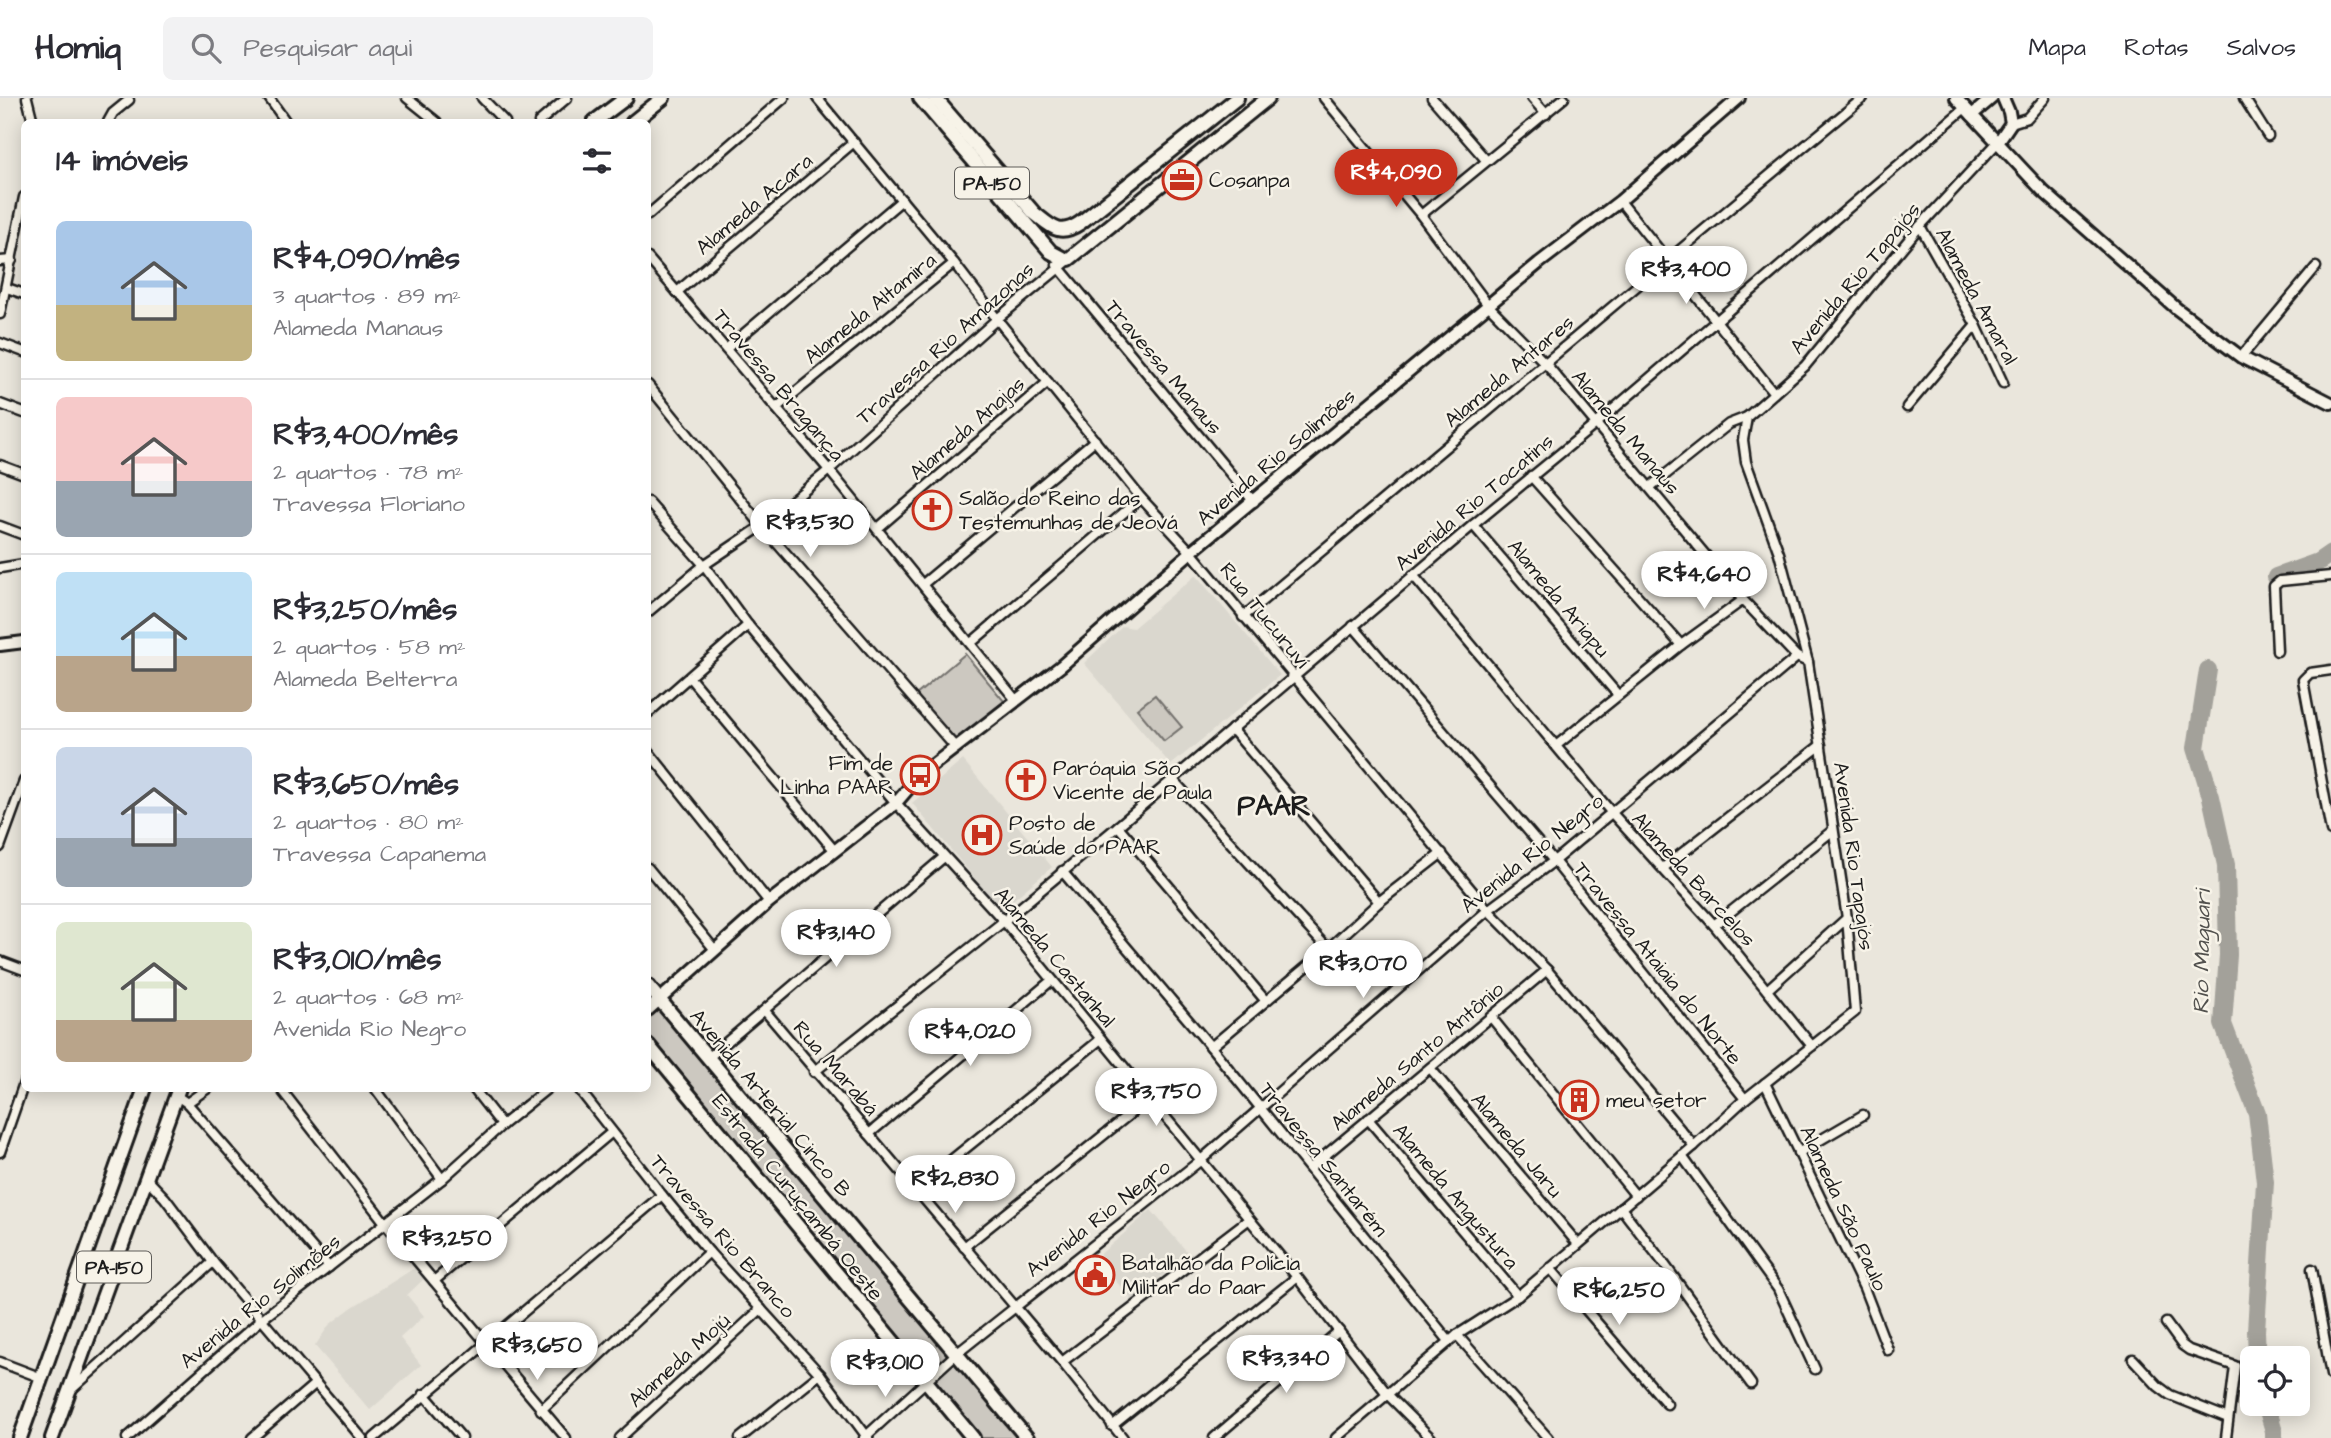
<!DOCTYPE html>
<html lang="pt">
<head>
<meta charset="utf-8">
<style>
	:root { --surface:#fff; --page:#f2f2f3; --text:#2b2b33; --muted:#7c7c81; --line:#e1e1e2; --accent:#c8321e }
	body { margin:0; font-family:"Architects Daughter",sans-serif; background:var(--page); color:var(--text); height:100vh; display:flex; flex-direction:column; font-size:26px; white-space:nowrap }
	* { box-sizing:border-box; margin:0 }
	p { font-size:23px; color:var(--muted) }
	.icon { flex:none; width:38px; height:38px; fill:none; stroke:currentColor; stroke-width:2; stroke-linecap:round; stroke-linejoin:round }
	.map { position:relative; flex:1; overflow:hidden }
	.side { position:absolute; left:21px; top:21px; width:630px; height:973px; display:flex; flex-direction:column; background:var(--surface); border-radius:10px; box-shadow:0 4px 18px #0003 }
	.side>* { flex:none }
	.buttons { position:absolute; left:2240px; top:1248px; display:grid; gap:14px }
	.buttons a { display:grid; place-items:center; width:70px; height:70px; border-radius:10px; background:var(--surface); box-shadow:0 4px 18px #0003; font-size:35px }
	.price { position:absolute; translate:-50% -60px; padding:0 16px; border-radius:24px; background:#fff; color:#222; font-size:23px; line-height:46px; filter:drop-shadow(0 2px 4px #0008) }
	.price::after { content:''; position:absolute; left:50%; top:42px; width:21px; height:16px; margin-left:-10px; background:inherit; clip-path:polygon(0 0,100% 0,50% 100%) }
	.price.on { background:var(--accent); color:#fff }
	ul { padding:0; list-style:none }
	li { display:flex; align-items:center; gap:21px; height:175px; padding:0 35px }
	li+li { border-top:2px solid var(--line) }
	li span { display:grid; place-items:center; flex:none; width:196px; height:140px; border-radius:10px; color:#555 }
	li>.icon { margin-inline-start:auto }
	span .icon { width:84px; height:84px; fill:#fffc; stroke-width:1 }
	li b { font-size:30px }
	h2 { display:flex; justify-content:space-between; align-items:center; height:84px; padding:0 35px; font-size:30px }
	header { display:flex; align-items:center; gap:42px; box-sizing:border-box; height:98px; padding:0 35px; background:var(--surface); border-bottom:2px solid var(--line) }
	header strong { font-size:33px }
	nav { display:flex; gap:38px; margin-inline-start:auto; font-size:24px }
	.search { width:490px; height:63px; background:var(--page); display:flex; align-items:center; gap:18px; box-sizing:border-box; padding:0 24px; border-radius:10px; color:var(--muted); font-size:26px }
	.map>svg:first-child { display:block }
	.built { fill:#dad7ce }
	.green { fill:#ccc8c0; stroke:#74726e; stroke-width:2 }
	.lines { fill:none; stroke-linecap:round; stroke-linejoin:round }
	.river { stroke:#a3a19a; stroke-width:18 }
	.street-casing { stroke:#1c1c1c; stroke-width:13 }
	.secondary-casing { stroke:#1c1c1c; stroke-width:16 }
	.primary-casing { stroke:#1c1c1c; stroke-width:18 }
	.street { stroke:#f7f3e8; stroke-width:8 }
	.secondary { stroke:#f7f3e8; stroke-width:10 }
	.primary { stroke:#f7f3e8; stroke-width:12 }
	.labels { text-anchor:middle; stroke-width:5; stroke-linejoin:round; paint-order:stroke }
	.shield { fill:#f7f3e8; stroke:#5e5c59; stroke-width:2 }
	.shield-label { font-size:19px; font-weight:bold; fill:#1c1c1c }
	.poi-label { font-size:21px; fill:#1c1c1c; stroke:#f7f3e8; text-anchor:start }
	.street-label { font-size:21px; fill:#1c1c1c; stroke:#f7f3e8 }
	.water-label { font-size:23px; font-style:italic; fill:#52514e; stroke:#f7f3e8 }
	.district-label { font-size:28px; font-weight:bold; fill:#1c1c1c; stroke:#f7f3e8 }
</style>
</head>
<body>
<header>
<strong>Homiq</strong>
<div class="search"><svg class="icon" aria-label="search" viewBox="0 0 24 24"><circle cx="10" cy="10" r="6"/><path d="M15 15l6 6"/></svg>Pesquisar aqui</div>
<nav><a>Mapa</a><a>Rotas</a><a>Salvos</a></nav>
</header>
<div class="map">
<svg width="2331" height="1340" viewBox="0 0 2331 1340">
	<rect width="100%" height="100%" fill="#eae6dc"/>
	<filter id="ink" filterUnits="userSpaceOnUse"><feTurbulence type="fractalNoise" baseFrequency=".0143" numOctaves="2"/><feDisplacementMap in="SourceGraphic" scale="14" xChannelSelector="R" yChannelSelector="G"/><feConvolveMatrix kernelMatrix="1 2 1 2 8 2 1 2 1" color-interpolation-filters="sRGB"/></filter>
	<g filter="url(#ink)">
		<!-- built -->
		<g class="built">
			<polygon points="1196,477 1280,577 1171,667 1084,565 1123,528 1133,530"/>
			<polygon points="963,662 1052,769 1001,812 912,705"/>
			<polygon points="1151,1112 1188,1155 1133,1203 1096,1160"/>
			<polygon points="416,1169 425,1180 407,1197 424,1218 400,1240 421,1267 370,1312 315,1248 329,1227 351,1210"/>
		</g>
		<!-- green -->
		<g class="green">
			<polygon points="965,556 1004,603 954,645 915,598"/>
			<polygon points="1155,597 1182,629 1164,643 1137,611"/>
			<polygon points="648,888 1027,1340 973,1340 648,947"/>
		</g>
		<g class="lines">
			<!-- river -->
			<g class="river">
				<polyline points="2276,479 2318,464 2331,455"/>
				<polyline points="2208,572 2196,650 2211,699 2226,767 2228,857 2223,926 2257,1015 2265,1084 2256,1233 2257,1260"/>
				<polyline points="2266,1306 2274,1333 2274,1340"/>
			</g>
			<defs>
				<g id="street">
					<polyline points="27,0 33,24"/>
					<polyline points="269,0 286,24"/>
					<polyline points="407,0 437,24"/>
					<polyline points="482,0 505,24"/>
					<polyline points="817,0 954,165 997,221 1141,400 1191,454 1488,812 1547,872 1694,1048"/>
					<polyline points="1324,0 1421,117 1488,207 1546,266 1743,502 1797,559"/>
					<polyline points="1432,0 1486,62"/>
					<polyline points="1532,0 1546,16"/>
					<polyline points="2244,0 2268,38"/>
					<polyline points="108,24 113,15 129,2"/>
					<polyline points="539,24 567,0"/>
					<polyline points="2011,25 2027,20 2045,0"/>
					<polyline points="1620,103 1774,295"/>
					<polyline points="648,117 784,0"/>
					<polyline points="1421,117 1564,0"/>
					<polyline points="1920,128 1976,227 2003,285"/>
					<polyline points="648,160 829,372 1015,601"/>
					<polyline points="0,163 12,162"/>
					<polyline points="1057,167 1254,404"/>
					<polyline points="7,190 24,196"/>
					<polyline points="677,194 854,44"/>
					<polyline points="0,216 24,99"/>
					<polyline points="0,245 24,254"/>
					<polyline points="726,251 902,102"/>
					<polyline points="2241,259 2316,169"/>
					<polyline points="648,287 762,428 956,650"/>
					<polyline points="0,306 24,315"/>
					<polyline points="1907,309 1976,227"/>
					<polyline points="776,310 954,165"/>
					<polyline points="0,367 24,376"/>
					<polyline points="1531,378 1681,547"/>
					<polyline points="1650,389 1729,326 1747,319"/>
					<polyline points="648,404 704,467 748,527 896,705 1004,823 1297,1179 1388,1297 1431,1340"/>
					<polyline points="1473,427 1618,597"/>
					<polyline points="0,428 24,437"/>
					<polyline points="877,431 1048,284"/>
					<polyline points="0,470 24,466"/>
					<polyline points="1413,477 1611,714 1714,827 1812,948"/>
					<polyline points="923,486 1095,342"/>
					<polyline points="648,514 704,467 762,428 829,372 997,221 1069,162"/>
					<path d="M1243,519C1450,346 1655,171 1863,0"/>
					<polyline points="1353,528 1554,763 1745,1001"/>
					<polyline points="971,545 1141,400"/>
					<polyline points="2277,553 2274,488 2280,483 2331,478"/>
					<polyline points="2331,572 2310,575 2303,582 2331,733"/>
					<polyline points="690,580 834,752"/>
					<polyline points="648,615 748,527"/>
					<polyline points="1232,631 1379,804"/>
					<polyline points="1557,647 1681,547 1743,502"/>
					<polyline points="648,653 769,804"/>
					<polyline points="1172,681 1328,851"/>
					<polyline points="1118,728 1265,902"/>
					<polyline points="0,749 24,683"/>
					<polyline points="648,770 715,852"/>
					<polyline points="1663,770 1821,647"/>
					<polyline points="1062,773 1211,949 1449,1243"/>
					<polyline points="1714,827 1832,733"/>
					<polyline points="0,863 24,872"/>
					<polyline points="1767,892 1847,820"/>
					<polyline points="765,913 1062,1264 1123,1340"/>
					<polyline points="1491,919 1636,1098"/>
					<polyline points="1211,949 1328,851 1379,804 1442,755"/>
					<polyline points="708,960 944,759"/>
					<polyline points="1430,970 1578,1146"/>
					<polyline points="814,974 1004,823 1118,728 1473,427 1596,326 1965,10"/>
					<polyline points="1765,985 1864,1190 1888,1252"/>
					<polyline points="280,990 386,1126 566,1340"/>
					<polyline points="375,990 442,1081"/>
					<polyline points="473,990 502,1027"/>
					<polyline points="578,990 662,1097 709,1154 820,1276 868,1340"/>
					<polyline points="177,998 187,1005 329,1169"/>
					<polyline points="187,1005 208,990"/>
					<polyline points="1368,1021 1518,1198"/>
					<polyline points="869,1036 1052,882"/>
					<polyline points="0,1054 24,985"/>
					<polyline points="1798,1055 1863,1017"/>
					<polyline points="1682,1058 1778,1191 1815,1271"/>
					<polyline points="1310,1070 1547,872"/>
					<polyline points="146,1080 165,1100 213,1164 362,1340"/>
					<polyline points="914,1092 1101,941"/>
					<polyline points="1621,1110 1665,1167 1751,1286"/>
					<polyline points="964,1149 1150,1000"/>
					<polyline points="1550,1170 1667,1306"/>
					<polyline points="2312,1171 2331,1277"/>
					<polyline points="434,1183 612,1034"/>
					<polyline points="2166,1225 2182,1247 2189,1252 2235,1268 2226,1340"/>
					<polyline points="1457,1237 1548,1340"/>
					<polyline points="2133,1261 2158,1288 2170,1297 2228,1320"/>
					<polyline points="0,1264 42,1280"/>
					<polyline points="1062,1264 1248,1122"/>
					<polyline points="71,1292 213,1164"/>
					<polyline points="424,1296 462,1340"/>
					<polyline points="541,1312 709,1154"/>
					<polyline points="1112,1328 1297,1179"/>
					<polyline points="127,1340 262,1221 442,1081 502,1027 548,990"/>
					<polyline points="252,1340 316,1285"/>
					<polyline points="374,1340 662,1097"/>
					<polyline points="620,1340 761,1211"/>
					<polyline points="740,1340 820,1276"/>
					<polyline points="864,1340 955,1257 1201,1062 1488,812 1554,763 1797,559 1808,564"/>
					<polyline points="1214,1340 1339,1233"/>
					<polyline points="1336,1340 1457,1237 1518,1198 1694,1048 1745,1001 1855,914 1847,820 1808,564 1779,455 1746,364 1743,342 1747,319 1805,268 1920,128 1998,44"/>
				</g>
				<g id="secondary">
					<polyline points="1956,0 2043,93 2177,211 2241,259 2331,305"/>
					<polyline points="1972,17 1992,0"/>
					<polyline points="1998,44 2011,25 2009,14 2003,0"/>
					<polyline points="0,547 24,544"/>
					<polyline points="648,912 769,804 896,705 920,677 1061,568 1191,454 1539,165 1620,103 1739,0"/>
				</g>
				<g id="primary">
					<polyline points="920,0 1051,154 1064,161 1069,161 1268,0"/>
					<path d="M935,0L1034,115C1052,129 1059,139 1080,125L1237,0"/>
					<polyline points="594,24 626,0"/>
					<polyline points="633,24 663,0"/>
					<polyline points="648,888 1027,1340"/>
					<polyline points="648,947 973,1340"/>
					<polyline points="20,1340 145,990"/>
					<polyline points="52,1340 179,990"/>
				</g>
			</defs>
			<!-- street casing -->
			<use href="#street" class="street-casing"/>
			<!-- secondary casing -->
			<use href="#secondary" class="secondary-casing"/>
			<!-- primary casing -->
			<use href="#primary" class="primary-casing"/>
			<!-- street -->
			<use href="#street" class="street"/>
			<!-- secondary -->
			<use href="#secondary" class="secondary"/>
			<!-- primary -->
			<use href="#primary" class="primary"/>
		</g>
	</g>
	<!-- icons -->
	<defs>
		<symbol id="office-ring" viewBox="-11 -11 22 22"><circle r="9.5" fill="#f7f3e8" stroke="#c8321e" stroke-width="1.5"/><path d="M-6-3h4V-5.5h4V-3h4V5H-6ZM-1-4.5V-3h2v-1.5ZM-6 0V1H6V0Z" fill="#c8321e"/></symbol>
		<symbol id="church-ring" viewBox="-11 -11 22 22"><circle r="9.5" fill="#f7f3e8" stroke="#c8321e" stroke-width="1.5"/><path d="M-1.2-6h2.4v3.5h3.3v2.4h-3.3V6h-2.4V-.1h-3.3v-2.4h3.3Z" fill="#c8321e"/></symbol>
		<symbol id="bus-ring" viewBox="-11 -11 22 22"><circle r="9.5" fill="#f7f3e8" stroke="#c8321e" stroke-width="1.5"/><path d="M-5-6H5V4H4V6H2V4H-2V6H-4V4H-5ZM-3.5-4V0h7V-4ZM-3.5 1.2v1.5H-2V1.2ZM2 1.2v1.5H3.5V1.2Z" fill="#c8321e"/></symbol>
		<symbol id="hospital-ring" viewBox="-11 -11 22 22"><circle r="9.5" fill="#f7f3e8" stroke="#c8321e" stroke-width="1.5"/><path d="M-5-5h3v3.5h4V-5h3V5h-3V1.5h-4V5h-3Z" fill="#c8321e"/></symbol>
		<symbol id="building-ring" viewBox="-11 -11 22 22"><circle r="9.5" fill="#f7f3e8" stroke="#c8321e" stroke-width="1.5"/><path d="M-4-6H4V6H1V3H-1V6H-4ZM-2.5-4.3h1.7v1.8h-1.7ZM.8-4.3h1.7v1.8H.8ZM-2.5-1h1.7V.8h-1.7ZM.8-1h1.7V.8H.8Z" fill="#c8321e"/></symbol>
		<symbol id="civic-ring" viewBox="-11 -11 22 22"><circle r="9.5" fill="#f7f3e8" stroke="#c8321e" stroke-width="1.5"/><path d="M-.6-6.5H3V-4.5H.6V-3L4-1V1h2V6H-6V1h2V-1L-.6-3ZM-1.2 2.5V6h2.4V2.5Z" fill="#c8321e"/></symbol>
	</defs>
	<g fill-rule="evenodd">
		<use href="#office-ring" x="1160" y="60" width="44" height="44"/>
		<use href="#church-ring" x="910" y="390" width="44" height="44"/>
		<use href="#bus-ring" x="898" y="655" width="44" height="44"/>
		<use href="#church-ring" x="1004" y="660" width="44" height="44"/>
		<use href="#hospital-ring" x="960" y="715" width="44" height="44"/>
		<use href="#building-ring" x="1557" y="980" width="44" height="44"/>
		<use href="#civic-ring" x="1073" y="1155" width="44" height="44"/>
	</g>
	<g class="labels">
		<!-- shield labels -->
		<g class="shield">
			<rect x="955" y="69.5" width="74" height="31" rx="5"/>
			<rect x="77" y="1153.5" width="74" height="31" rx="5"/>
		</g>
		<g class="shield-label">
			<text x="992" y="92">PA-150</text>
			<text x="114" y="1176">PA-150</text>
		</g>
		<!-- poi labels -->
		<g class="poi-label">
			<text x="1209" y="89">Cosanpa</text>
			<text x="959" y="407">Salão do Reino das<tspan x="959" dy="24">Testemunhas de Jeová</tspan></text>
			<text x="893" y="672" text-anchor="end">Fim de<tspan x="893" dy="24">Linha PAAR</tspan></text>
			<text x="1053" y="677">Paróquia São<tspan x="1053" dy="24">Vicente de Paula</tspan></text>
			<text x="1009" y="732">Posto de<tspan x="1009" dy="24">Saúde do PAAR</tspan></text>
			<text x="1606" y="1009">meu setor</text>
			<text x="1122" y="1172">Batalhão da Polícia<tspan x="1122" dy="24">Militar do Paar</tspan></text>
		</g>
		<!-- street labels -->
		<g class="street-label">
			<text transform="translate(754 106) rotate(-40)" y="7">Alameda Acara</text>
			<text transform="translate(1855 180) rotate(-50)" y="7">Avenida Rio Tapajós</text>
			<text transform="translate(1977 198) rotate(62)" y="7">Alameda Amaral</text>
			<text transform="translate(870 210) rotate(-39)" y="7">Alameda Altamira</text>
			<text transform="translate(945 245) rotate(-42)" y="7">Travessa Rio Amazonas</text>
			<text transform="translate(1164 269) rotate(50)" y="7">Travessa Manaus</text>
			<text transform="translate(1509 273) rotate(-40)" y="7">Alameda Antares</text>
			<text transform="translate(779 287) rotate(50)" y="7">Travessa Bragança</text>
			<text transform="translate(967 330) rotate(-41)" y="7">Alameda Anajas</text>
			<text transform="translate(1626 334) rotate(50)" y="7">Alameda Manaus</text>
			<text transform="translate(1276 359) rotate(-40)" y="7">Avenida Rio Solimões</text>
			<text transform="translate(1474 404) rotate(-40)" y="7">Avenida Rio Tocatins</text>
			<text transform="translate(1559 500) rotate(50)" y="7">Alameda Ariapu</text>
			<text transform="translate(1265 517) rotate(51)" y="7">Rua Tucuruví</text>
			<text transform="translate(1532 755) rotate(-39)" y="7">Avenida Rio Negro</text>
			<text transform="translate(1854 758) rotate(82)" y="7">Avenida Rio Tapajós</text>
			<text transform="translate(1694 781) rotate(48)" y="7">Alameda Barcelos</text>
			<text transform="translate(1055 859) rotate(50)" y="7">Alameda Castanhal</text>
			<text transform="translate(1658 865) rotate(51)" y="7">Travessa Ataiaia do Norte</text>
			<text transform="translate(1417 958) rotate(-40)" y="7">Alameda Santo Antônio</text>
			<text transform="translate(836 970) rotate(49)" y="7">Rua Marabá</text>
			<text transform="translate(771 1005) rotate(50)" y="7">Avenida Arterial Cinco B</text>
			<text transform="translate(1517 1047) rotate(50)" y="7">Alameda Jaru</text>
			<text transform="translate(1324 1061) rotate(51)" y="7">Travessa Santarém</text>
			<text transform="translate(1456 1098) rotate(50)" y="7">Alameda Angustura</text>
			<text transform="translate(798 1099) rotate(51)" y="7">Estrada Curuçambá Oeste</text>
			<text transform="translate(1844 1110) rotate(65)" y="7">Alameda São Paulo</text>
			<text transform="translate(1098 1120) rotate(-38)" y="7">Avenida Rio Negro</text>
			<text transform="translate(723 1138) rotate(49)" y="7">Travessa Rio Branco</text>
			<text transform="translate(260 1203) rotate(-39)" y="7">Avenida Rio Solimões</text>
			<text transform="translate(679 1262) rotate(-42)" y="7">Alameda Mojú</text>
		</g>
		<!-- water labels -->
		<g class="water-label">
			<text transform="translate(2201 854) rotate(-89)" y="8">Rio Maguari</text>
		</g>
		<!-- district labels -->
		<g class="district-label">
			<text x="1274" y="717">PAAR</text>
		</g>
	</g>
</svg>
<div class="buttons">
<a><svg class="icon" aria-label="locate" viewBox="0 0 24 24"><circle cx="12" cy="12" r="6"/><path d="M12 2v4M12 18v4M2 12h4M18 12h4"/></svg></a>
</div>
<b class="price on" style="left:1396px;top:111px">R$4,090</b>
<b class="price" style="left:1686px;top:208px">R$3,400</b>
<b class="price" style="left:810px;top:461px">R$3,530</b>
<b class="price" style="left:1704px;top:513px">R$4,640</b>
<b class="price" style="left:836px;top:871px">R$3,140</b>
<b class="price" style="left:1363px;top:902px">R$3,070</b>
<b class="price" style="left:970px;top:970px">R$4,020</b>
<b class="price" style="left:1156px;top:1030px">R$3,750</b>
<b class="price" style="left:955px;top:1117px">R$2,830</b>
<b class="price" style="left:447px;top:1177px">R$3,250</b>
<b class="price" style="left:1619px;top:1229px">R$6,250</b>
<b class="price" style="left:537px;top:1284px">R$3,650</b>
<b class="price" style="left:1286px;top:1297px">R$3,340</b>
<b class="price" style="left:885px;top:1301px">R$3,010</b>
<section class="side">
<h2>14 imóveis<svg class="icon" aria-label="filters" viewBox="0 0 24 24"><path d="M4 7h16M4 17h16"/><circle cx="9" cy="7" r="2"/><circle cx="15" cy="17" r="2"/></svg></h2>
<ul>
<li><span style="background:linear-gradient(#a9c7e8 60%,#c2b280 0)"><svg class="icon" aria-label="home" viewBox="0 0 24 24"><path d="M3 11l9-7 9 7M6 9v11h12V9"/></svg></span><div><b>R$4,090/mês</b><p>3 quartos · 89 m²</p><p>Alameda Manaus</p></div></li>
<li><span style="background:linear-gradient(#f6c9c9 60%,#9aa5b1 0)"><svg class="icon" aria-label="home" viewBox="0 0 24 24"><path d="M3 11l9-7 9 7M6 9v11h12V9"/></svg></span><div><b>R$3,400/mês</b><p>2 quartos · 78 m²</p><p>Travessa Floriano</p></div></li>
<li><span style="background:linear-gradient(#bfe0f5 60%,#b9a48a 0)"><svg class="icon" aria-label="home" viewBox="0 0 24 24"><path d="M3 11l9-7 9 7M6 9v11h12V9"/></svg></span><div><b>R$3,250/mês</b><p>2 quartos · 58 m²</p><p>Alameda Belterra</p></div></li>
<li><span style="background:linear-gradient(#c9d6e8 65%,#9aa5b1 0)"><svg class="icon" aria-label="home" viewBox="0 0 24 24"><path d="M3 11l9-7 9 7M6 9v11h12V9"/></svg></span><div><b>R$3,650/mês</b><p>2 quartos · 80 m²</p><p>Travessa Capanema</p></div></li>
<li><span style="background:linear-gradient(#dfe7d0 70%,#b9a48a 0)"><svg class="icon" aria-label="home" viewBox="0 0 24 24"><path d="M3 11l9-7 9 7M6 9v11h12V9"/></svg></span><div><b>R$3,010/mês</b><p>2 quartos · 68 m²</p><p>Avenida Rio Negro</p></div></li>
</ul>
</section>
</div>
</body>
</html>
